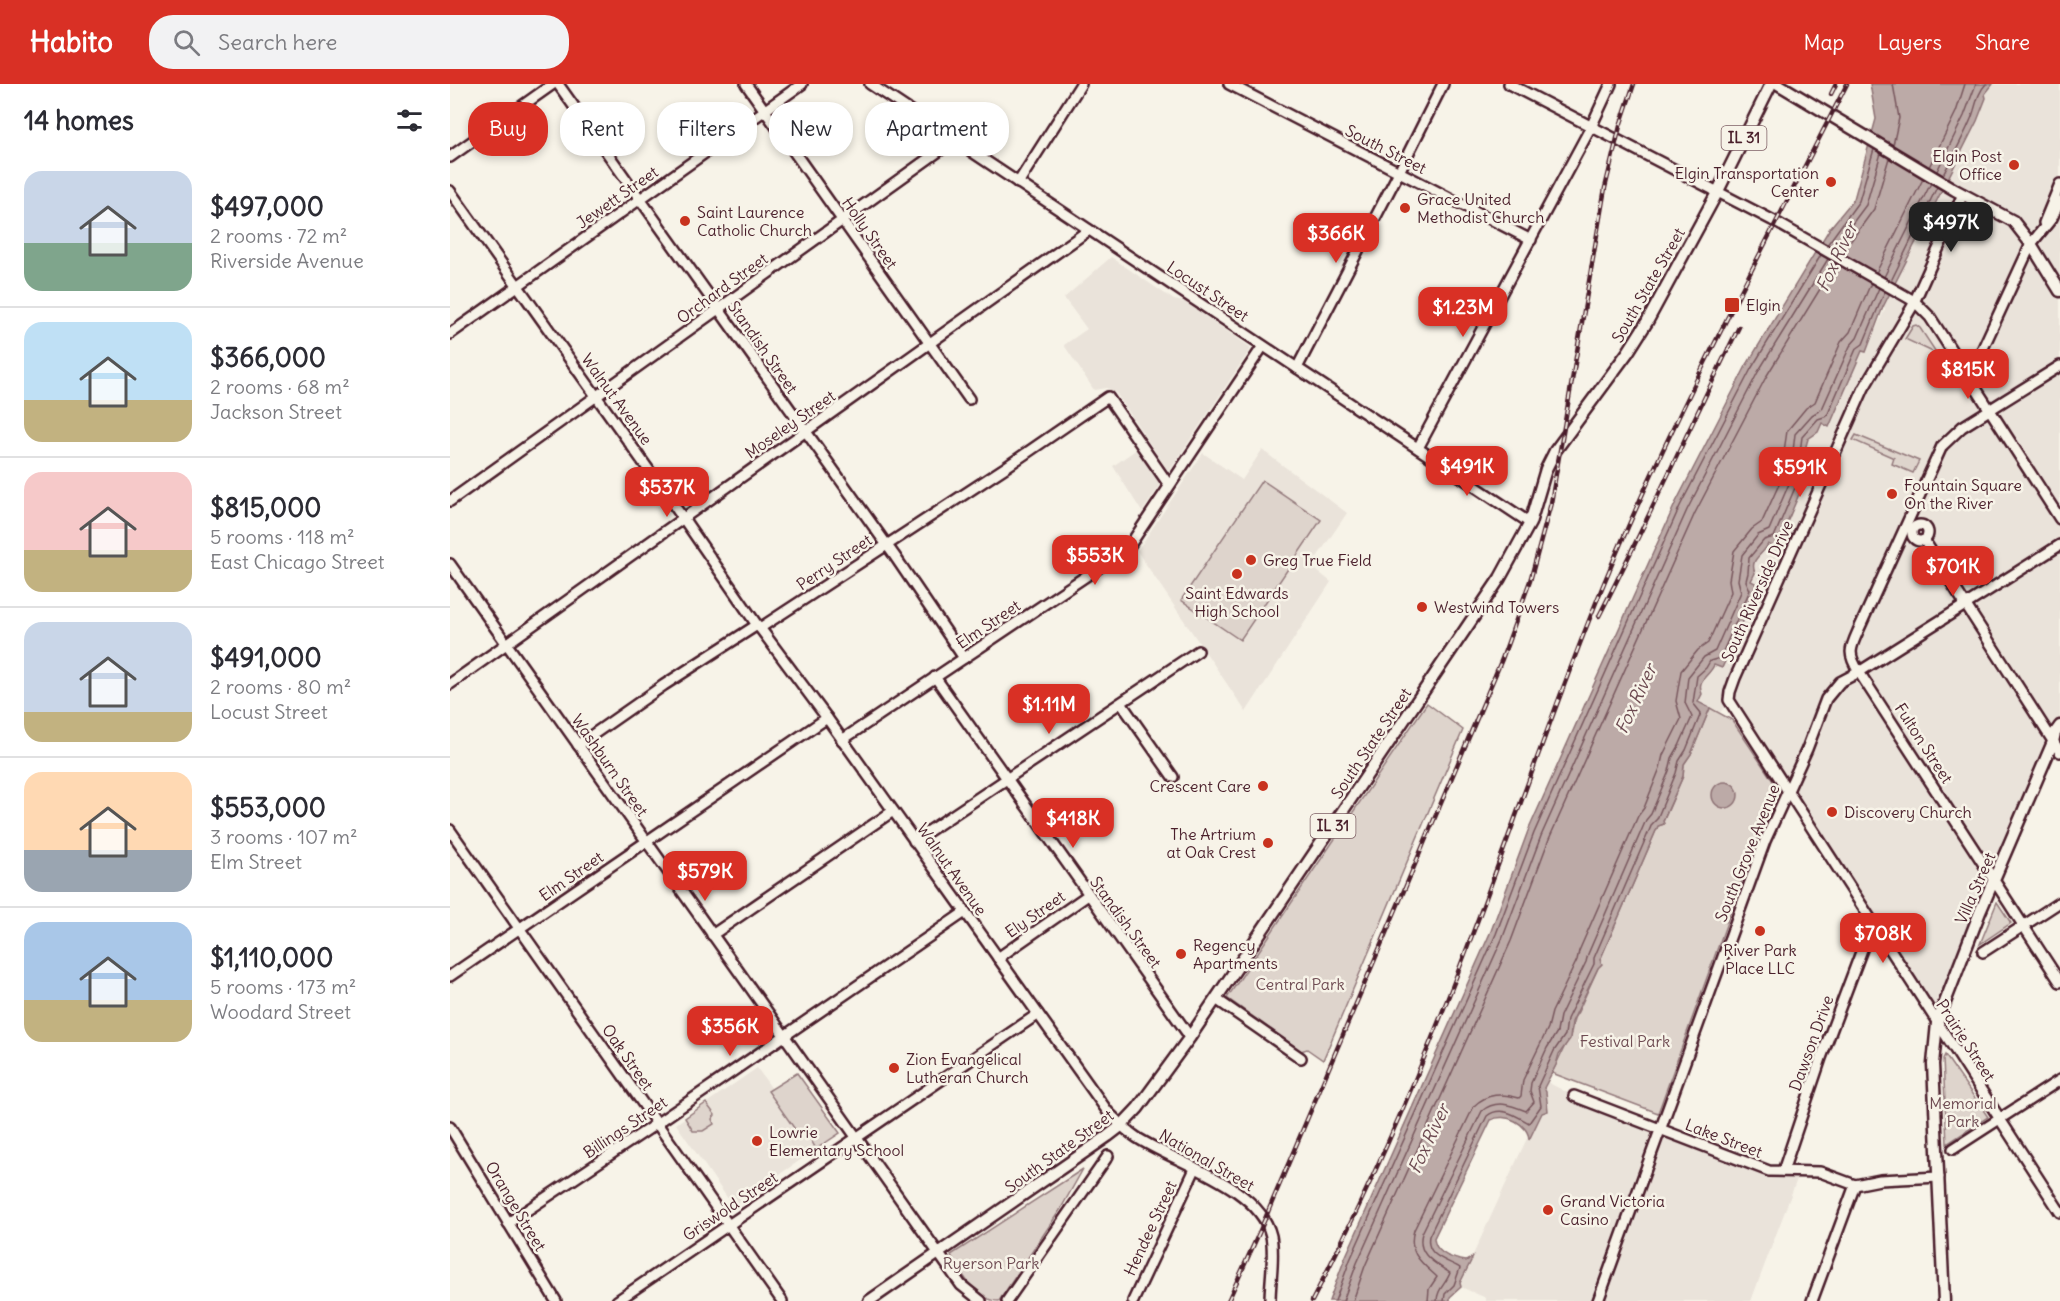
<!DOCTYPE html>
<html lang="en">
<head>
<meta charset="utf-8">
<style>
	:root { --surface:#fff; --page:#f2f2f3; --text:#2b2b33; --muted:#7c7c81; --line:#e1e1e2; --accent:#d93025 }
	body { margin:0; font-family:Delius,sans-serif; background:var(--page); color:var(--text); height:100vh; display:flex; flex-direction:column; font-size:22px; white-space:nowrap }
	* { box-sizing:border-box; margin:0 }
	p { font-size:20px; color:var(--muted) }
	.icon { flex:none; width:33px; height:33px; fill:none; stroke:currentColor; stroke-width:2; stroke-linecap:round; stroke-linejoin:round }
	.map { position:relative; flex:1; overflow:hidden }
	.details { display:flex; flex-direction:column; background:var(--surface); width:450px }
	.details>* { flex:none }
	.banner { position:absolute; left:18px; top:18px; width:570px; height:54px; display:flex; gap:12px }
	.price { position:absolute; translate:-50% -51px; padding:0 14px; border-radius:12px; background:var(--accent); color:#fff; font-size:20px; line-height:39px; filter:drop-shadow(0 2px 3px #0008) }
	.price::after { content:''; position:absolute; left:50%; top:36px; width:18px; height:14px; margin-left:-9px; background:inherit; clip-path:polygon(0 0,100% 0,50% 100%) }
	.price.active { background:#222; color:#fff }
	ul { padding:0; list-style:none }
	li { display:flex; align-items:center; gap:18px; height:150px; padding:0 24px }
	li+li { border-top:2px solid var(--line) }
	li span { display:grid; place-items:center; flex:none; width:168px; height:120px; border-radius:18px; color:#555 }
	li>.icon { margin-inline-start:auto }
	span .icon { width:72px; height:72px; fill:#fffc; stroke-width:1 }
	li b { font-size:26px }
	h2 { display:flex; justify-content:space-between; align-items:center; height:72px; padding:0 24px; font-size:26px }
	.tag { padding:0 21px; border-radius:24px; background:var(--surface); box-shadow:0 3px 9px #0003; font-size:21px; line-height:54px }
	.tag.active { background:var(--accent); color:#fff }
	header { display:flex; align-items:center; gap:36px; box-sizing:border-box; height:84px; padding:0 30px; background:var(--accent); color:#fff }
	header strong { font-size:28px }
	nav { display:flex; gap:33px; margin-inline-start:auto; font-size:21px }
	.search { width:420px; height:54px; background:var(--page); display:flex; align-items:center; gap:15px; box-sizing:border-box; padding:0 21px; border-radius:24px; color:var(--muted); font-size:22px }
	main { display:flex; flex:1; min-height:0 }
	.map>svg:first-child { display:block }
	.built { fill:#eae3da }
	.green { fill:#ded4cc; stroke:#947a7c; stroke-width:1.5 }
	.water { fill:#bcaaa7; stroke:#8e7275; stroke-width:1.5 }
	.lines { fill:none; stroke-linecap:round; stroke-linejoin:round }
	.shore { stroke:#78575d; stroke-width:1.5 }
	.minor-casing { stroke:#4a1f2b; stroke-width:14 }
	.major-casing { stroke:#4a1f2b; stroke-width:15 }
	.minor { stroke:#f7f3e8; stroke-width:9 }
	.major { stroke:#f7f3e8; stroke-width:10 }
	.rail-casing { stroke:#4a1f2b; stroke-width:4.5 }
	.rail { stroke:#f7f3e8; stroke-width:2; stroke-dasharray:7; stroke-linecap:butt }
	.poi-dot { fill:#c8321e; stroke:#f7f3e8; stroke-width:2 }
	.labels { text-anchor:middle; stroke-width:5; stroke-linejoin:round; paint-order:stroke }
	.shield { fill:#f7f3e8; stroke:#7e5f64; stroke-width:1.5 }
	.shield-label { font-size:15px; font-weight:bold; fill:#4a1f2b }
	.street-label { font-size:16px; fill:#4a1f2b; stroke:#f7f3e8 }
	.poi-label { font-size:16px; fill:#4a1f2b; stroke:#f7f3e8; text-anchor:start }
	.park-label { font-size:16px; fill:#6f4c53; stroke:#f7f3e8 }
	.water-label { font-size:18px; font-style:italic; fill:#6c4950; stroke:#f7f3e8 }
</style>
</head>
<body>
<header>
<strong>Habito</strong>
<div class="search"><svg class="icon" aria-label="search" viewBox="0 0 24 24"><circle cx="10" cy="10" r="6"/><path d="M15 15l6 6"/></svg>Search here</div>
<nav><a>Map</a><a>Layers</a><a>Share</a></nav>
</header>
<main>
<section class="details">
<h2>14 homes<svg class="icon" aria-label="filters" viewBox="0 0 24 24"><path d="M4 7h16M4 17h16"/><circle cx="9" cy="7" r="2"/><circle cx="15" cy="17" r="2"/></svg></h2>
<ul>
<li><span style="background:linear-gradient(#c9d6e8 60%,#7fa58c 0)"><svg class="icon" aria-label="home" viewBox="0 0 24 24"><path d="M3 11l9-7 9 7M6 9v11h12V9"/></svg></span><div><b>$497,000</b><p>2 rooms · 72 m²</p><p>Riverside Avenue</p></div></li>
<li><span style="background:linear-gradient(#bfe0f5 65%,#c2b280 0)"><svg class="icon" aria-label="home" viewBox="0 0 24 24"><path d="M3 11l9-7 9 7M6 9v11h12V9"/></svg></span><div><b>$366,000</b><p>2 rooms · 68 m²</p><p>Jackson Street</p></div></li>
<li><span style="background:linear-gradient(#f6c9c9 65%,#c2b280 0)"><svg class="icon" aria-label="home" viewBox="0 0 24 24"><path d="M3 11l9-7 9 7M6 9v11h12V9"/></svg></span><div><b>$815,000</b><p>5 rooms · 118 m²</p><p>East Chicago Street</p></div></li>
<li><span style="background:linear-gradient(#c9d6e8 75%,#c2b280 0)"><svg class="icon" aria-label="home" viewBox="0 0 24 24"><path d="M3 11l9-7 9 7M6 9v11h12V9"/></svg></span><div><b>$491,000</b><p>2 rooms · 80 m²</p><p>Locust Street</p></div></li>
<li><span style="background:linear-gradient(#ffd9b3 65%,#9aa5b1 0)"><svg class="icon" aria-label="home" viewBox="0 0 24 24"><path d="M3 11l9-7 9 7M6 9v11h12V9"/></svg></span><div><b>$553,000</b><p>3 rooms · 107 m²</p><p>Elm Street</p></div></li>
<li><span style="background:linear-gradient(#a9c7e8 65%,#c2b280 0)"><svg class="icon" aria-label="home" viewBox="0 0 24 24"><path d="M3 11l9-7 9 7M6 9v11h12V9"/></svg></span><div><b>$1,110,000</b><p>5 rooms · 173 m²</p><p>Woodard Street</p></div></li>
</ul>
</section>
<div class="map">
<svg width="1610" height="1217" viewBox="0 0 1610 1217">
	<rect width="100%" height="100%" fill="#f7f3e8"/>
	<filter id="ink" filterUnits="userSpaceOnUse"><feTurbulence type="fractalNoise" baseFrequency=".0167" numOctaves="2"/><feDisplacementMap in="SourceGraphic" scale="12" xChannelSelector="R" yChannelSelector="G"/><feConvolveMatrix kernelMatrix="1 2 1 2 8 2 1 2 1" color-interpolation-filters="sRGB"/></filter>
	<g filter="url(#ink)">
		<!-- built -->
		<g class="built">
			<polygon points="1543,0 1610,0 1610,668 1604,659 1487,939 1280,619 1270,628 1248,618 1252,610 1250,602 1252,595 1261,588 1264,581 1272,584 1309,501 1301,498 1304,476 1307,472 1314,468 1318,460 1326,463 1362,381 1355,377 1358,355 1372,339 1379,342 1412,267 1416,267 1435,225 1433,224 1527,37 1536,14 1535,10"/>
			<polygon points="661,173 724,216 735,218 800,263 800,266 720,386 717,385 666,309 656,304 644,306 614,261 637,245 614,214"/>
			<polygon points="687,365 710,399 709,403 692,428 663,382"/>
			<polygon points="812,366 897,429 861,482 881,498 796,628 687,467 753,369 792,396"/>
			<polygon points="307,984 322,1005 347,989 390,1049 283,1122 226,1040"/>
			<polygon points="1097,998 1124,1012 1319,1087 1350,1087 1301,1217 1036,1217 1036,1214 1011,1203 1010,1199 1079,1050 1098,1018 1096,1008 1094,1007"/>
		</g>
		<!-- green -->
		<g class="green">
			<path d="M1466,241L1470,244L1505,297L1504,299L1498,296C1497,283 1493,281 1483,275L1485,269L1455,255L1463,242Z"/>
			<polygon points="1406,351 1469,377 1463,389 1442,380 1444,374 1403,356"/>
			<polygon points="812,396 871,436 790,556 731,516"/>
			<polygon points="977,619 1013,646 873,976 857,965 851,967 777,914"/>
			<polygon points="1260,624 1282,636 1325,700 1327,708 1298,780 1208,1029 1102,989 1121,949 1124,934 1128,928 1148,884 1150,876 1208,742 1214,740 1213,738 1233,692 1234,680 1241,670"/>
			<polygon points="1547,818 1561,839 1530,860"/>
			<polygon points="1495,971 1538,1033 1497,1060 1493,975"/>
			<polygon points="347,989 390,1049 366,1065 356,1047 349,1051 318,1007"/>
			<polygon points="256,1019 265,1031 262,1035 264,1040 253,1047 243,1047 235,1034"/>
			<path d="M633,1085L610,1126L549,1217C526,1217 511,1189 501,1171Z"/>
		</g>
		<!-- water -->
		<g class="water">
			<path d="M1420,0H1543L1535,10L1536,14L1527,37L1433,223L1416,268L1412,267L1379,343L1372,339L1368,348L1358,355L1356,362L1359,368L1355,377L1362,380L1326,464L1318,460C1313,472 1299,474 1305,489L1301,497L1309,501L1272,584L1264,581C1259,593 1246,595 1252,610L1248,618L1260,624L1241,670L1234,680L1233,692L1213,737L1214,740L1208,742L1150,876L1152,880L1148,884L1122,938L1120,955L1109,970L1106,981L1094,1004L1096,1008L1098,1027L1092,1029L1079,1056C1079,1040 1055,1028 1041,1036L984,1154C985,1170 1003,1175 1016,1177L1023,1173L1010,1199L1011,1203L1000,1213V1217H879L895,1174L1041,847L1078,747L1225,420L1296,282L1380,144L1404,115L1426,35Z"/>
			<circle cx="1275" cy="711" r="13"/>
		</g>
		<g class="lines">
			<!-- shore -->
			<g class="shore">
				<polyline points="1443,61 1449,34 1443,0"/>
				<polyline points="1479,83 1506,28 1515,0"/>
				<polyline points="1487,87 1514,32 1526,0"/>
				<path d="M1493,91C1503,72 1513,54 1521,35C1526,23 1527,9 1536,0"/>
				<polyline points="1377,161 1409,117 1424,65"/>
				<polyline points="1384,164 1416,121 1431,69"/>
				<polyline points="1392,169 1424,125 1439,74"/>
				<polyline points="1426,189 1473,95"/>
				<polyline points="1434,193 1481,99"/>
				<polyline points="1441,197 1487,103"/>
				<polyline points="885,1217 900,1176 1046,850 1084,749 1230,422 1301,285 1371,171"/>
				<polyline points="893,1217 907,1179 1053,853 1091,752 1237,426 1308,288 1378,175"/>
				<polyline points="903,1217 915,1182 1061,857 1099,755 1245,429 1316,293 1386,179"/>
				<path d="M978,1217L979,1205L987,1193C972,1179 957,1169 964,1146L1024,1022C1037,1009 1052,1009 1069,1014L1071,1012L1073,996L1098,944L1102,928L1127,876L1129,867L1188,732L1194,724L1210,684L1213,671L1231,635L1226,617L1231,587L1248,566L1258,559L1281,508L1279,496L1284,467L1302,445L1312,438L1335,387L1333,374L1337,347L1356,324L1365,318L1391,258L1400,248L1421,199"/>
				<path d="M987,1217C987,1205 996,1200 1000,1189C985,1179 966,1171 972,1149L1032,1027C1046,1015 1061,1021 1076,1027L1084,1018L1080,1007L1081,999L1097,964L1107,948L1110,932L1136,878L1138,870L1196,736L1201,730L1219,687L1222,674L1229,662L1242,633L1235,619L1238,593L1254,573L1265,567L1291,508L1288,496L1292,471L1308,451L1319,446L1345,386L1342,376L1345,350L1362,331L1372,325L1400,262L1407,254L1429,204"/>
				<path d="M994,1217L995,1210L1004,1201L1010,1184C998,1176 975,1173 979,1152L1037,1032C1051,1021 1066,1032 1079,1039L1091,1022L1088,1002L1104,967L1115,951L1117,935L1144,880V874L1202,740L1207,735L1226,689L1229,677L1236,666L1251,629L1243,619L1247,592L1256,584L1260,577L1270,574L1300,506L1296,497L1298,489L1299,474L1314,456L1324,453L1353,385L1349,376L1352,353L1368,335L1377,332L1406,265L1413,260L1435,207"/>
			</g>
			<defs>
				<g id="minor">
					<polyline points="108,0 444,471 514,574"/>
					<polyline points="296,0 519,315"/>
					<polyline points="420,0 1080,439"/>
					<polyline points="779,0 1081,156"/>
					<polyline points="1059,0 1322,136 1464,217 1480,233 1610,435"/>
					<polyline points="0,73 103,0"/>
					<polyline points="568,99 631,0"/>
					<polyline points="0,107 233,434 307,541"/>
					<polyline points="1513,110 1462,223 1414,304 1285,594 1280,608 1279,616 1610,1128"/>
					<polyline points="1594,139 1610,100"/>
					<polyline points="0,250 352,0"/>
					<path d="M1610,282L1512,343L1492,362L1409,545C1400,565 1397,569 1409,588L1610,898"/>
					<polyline points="847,284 949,88 993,0"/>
					<polyline points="1518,292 1528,275 1581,160 1602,134 1610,117"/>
					<polyline points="968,364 1141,43 1161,0"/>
					<polyline points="0,417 503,57"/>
					<circle cx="1470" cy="449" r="8"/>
					<polyline points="1474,456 1610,668"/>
					<polyline points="0,480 511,1201 531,1217"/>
					<path d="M310,544L377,634L658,1028C667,1037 675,1046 686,1053C725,1079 810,1102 821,1152C825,1172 820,1196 820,1217"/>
					<polyline points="485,593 740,953"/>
					<polyline points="0,600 639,146"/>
					<polyline points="671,619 723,693"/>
					<polyline points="392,656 678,464 813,262"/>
					<polyline points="128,661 214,601 307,541 310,544 556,383 658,313 719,401"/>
					<polyline points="0,746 332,1217"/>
					<polyline points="464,757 748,567"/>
					<polyline points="262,851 443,727"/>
					<polyline points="1533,868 1610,818"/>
					<polyline points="548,874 638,811"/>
					<polyline points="0,892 377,634"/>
					<polyline points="766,915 851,974"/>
					<polyline points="1124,1012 1319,1087 1370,1088 1405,1101 1430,1096 1489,1093"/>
					<polyline points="0,1043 106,1217"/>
					<polyline points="1503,1065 1610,996"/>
					<polyline points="1333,1087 1371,974 1408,876 1414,860 1429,849"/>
					<polyline points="58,1139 206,1040 515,828"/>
					<polyline points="167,1217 588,930"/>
					<polyline points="557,1217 658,1072"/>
					<polyline points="683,1217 745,1085"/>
					<polyline points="1148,1217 1315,757 1357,665 1376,615 1390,598 1409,588 1610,461"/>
					<polyline points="1362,1217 1405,1101"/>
				</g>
				<g id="major">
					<polyline points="1328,0 1505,106 1563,137 1581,160 1610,207"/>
					<polyline points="419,1217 658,1052 671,1042 688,1024 740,953 1050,494 1080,439 1096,385 1105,367 1178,268 1197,238 1268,107 1321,0"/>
					<polyline points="1494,1217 1483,980 1487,939 1530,828 1603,658 1605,649 1610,642"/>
				</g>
			</defs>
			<!-- minor casing -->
			<use href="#minor" class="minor-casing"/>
			<!-- major casing -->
			<use href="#major" class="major-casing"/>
			<!-- minor -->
			<use href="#minor" class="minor"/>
			<!-- major -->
			<use href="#major" class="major"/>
			<defs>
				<g id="rail">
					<polyline points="1381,10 1386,0"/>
					<path d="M1149,532C1198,437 1241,339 1289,243"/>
					<polyline points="778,1217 809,1149 1052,575 1080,497 1101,419 1155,104 1170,42 1184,0"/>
					<path d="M862,1217C913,1118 961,1010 1001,906C1054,771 1099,633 1154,499C1225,328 1313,165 1397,0"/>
				</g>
			</defs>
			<!-- rail casing -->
			<use href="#rail" class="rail-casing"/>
			<!-- rail -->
			<use href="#rail" class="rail"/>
		</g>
	</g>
	<!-- markers -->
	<g class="poi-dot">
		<circle cx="1564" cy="81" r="6"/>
		<circle cx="1381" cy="98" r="6"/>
		<circle cx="955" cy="124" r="6"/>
		<circle cx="235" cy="137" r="6"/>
		<rect x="1274" y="213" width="16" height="16" rx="3"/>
		<circle cx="1442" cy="410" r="6"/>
		<circle cx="801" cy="476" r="6"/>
		<circle cx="787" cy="490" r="6"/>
		<circle cx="972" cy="523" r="6"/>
		<circle cx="813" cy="702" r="6"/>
		<circle cx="1382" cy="728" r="6"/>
		<circle cx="818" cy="759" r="6"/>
		<circle cx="1310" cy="847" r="6"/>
		<circle cx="731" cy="870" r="6"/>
		<circle cx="444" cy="984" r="6"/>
		<circle cx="307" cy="1057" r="6"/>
		<circle cx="1098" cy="1126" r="6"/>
	</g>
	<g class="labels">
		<!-- shield labels -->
		<g class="shield">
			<rect x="1271.5" y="42" width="45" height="24" rx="4.5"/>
			<rect x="860.5" y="730" width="45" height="24" rx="4.5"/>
		</g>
		<g class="shield-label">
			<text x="1294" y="59">IL 31</text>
			<text x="883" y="747">IL 31</text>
		</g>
		<!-- street labels -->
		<g class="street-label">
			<text transform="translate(936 65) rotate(27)" y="6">South Street</text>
			<text transform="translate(167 113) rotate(-35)" y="6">Jewett Street</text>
			<text transform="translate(420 149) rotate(55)" y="6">Holly Street</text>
			<text transform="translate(1198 201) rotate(-60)" y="6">South State Street</text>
			<text transform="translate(272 204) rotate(-36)" y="6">Orchard Street</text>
			<text transform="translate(758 207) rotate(34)" y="6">Locust Street</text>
			<text transform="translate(313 263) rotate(55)" y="6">Standish Street</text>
			<text transform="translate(167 315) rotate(54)" y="6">Walnut Avenue</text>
			<text transform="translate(340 340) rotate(-35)" y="6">Moseley Street</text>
			<text transform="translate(384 478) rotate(-34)" y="6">Perry Street</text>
			<text transform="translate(1307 507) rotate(-66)" y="6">South Riverside Drive</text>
			<text transform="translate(538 540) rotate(-34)" y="6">Elm Street</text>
			<text transform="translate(921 659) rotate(-56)" y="6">South State Street</text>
			<text transform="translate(1474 659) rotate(57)" y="6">Fulton Street</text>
			<text transform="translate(160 681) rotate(55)" y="6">Washburn Street</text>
			<text transform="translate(1297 769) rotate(-68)" y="6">South Grove Avenue</text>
			<text transform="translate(502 785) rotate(55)" y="6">Walnut Avenue</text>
			<text transform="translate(121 792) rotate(-35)" y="6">Elm Street</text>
			<text transform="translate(1525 804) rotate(-66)" y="6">Villa Street</text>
			<text transform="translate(585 830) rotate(-35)" y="6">Ely Street</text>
			<text transform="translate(676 838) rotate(54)" y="6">Standish Street</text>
			<text transform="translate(1516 956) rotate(57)" y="6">Prairie Street</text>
			<text transform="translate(1361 959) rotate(-70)" y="6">Dawson Drive</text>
			<text transform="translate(178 973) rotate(55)" y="6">Oak Street</text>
			<text transform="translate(175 1043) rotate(-34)" y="6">Billings Street</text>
			<text transform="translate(1274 1054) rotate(21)" y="6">Lake Street</text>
			<text transform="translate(609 1067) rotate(-36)" y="6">South State Street</text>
			<text transform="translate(757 1076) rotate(30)" y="6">National Street</text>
			<text transform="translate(66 1122) rotate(59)" y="6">Orange Street</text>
			<text transform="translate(280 1122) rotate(-34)" y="6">Griswold Street</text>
			<text transform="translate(700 1144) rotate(-65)" y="6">Hendee Street</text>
		</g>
		<!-- poi labels -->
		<g class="poi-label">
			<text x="1552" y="78" text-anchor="end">Elgin Post<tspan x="1552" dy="18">Office</tspan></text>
			<text x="1369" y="95" text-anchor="end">Elgin Transportation<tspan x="1369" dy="18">Center</tspan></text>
			<text x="967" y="121">Grace United<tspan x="967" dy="18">Methodist Church</tspan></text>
			<text x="247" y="134">Saint Laurence<tspan x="247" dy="18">Catholic Church</tspan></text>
			<text x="1296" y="227">Elgin</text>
			<text x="1454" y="407">Fountain Square<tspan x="1454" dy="18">On the River</tspan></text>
			<text x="813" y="482">Greg True Field</text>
			<text x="787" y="515" text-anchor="middle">Saint Edwards<tspan x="787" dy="18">High School</tspan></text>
			<text x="984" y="529">Westwind Towers</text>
			<text x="801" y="708" text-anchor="end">Crescent Care</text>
			<text x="1394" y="734">Discovery Church</text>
			<text x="806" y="756" text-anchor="end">The Artrium<tspan x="806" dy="18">at Oak Crest</tspan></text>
			<text x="743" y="867">Regency<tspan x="743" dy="18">Apartments</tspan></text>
			<text x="1310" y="872" text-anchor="middle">River Park<tspan x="1310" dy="18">Place LLC</tspan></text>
			<text x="456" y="981">Zion Evangelical<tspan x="456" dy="18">Lutheran Church</tspan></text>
			<text x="319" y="1054">Lowrie<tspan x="319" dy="18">Elementary School</tspan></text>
			<text x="1110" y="1123">Grand Victoria<tspan x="1110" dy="18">Casino</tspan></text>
		</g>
		<!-- park labels -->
		<g class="park-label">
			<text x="850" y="906">Central Park</text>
			<text x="1175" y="963">Festival Park</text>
			<text x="1513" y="1025">Memorial<tspan x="1513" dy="18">Park</tspan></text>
			<text x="541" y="1185">Ryerson Park</text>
		</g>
		<!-- water labels -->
		<g class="water-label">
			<text transform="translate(1387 173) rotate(-65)" y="6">Fox River</text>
			<text transform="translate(1186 615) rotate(-65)" y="6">Fox River</text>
			<text transform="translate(979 1055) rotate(-65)" y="6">Fox River</text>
		</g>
	</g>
</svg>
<b class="price active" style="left:1501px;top:169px">$497K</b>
<b class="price" style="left:886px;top:180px">$366K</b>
<b class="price" style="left:1013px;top:254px">$1.23M</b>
<b class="price" style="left:1518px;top:316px">$815K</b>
<b class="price" style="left:1017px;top:413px">$491K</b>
<b class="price" style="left:1350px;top:414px">$591K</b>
<b class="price" style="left:217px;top:434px">$537K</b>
<b class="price" style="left:645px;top:502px">$553K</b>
<b class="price" style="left:1503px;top:513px">$701K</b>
<b class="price" style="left:599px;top:651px">$1.11M</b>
<b class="price" style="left:623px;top:765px">$418K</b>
<b class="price" style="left:255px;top:818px">$579K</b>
<b class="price" style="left:1433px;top:880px">$708K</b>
<b class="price" style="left:280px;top:973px">$356K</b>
<div class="banner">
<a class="tag active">Buy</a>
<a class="tag">Rent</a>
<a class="tag">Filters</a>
<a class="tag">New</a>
<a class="tag">Apartment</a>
</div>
</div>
</main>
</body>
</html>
